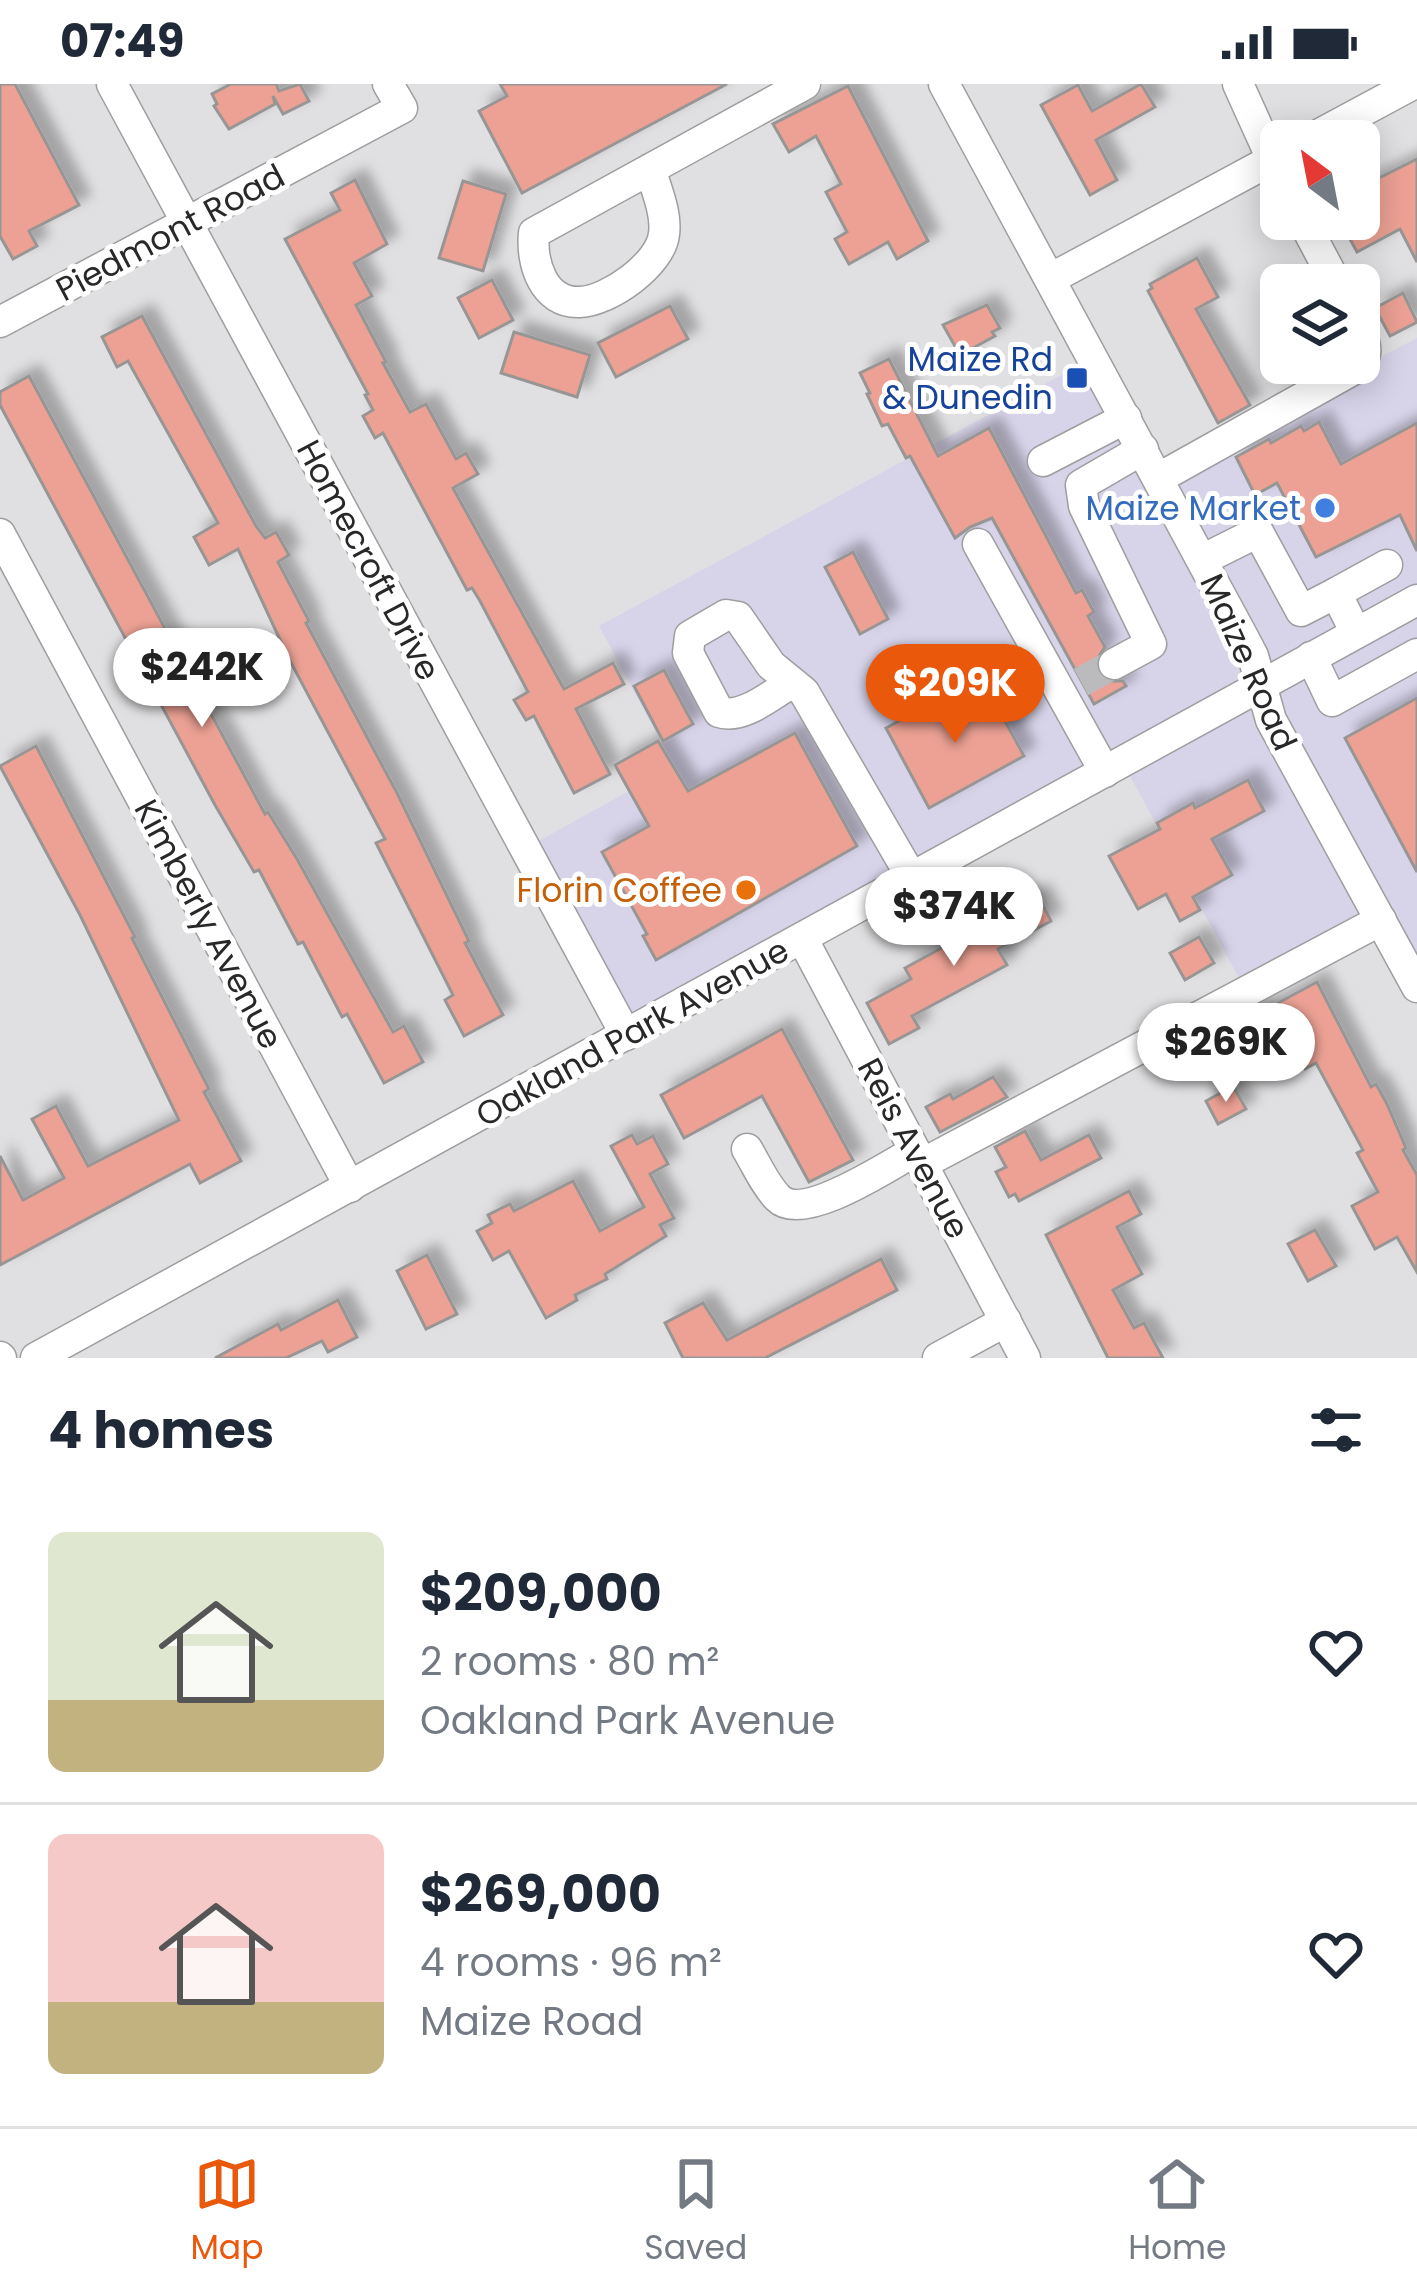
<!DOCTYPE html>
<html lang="en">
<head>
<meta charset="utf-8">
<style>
	:root { --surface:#fff; --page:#f2f2f3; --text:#1f2937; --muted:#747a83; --line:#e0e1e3; --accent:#ea580c }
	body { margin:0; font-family:Poppins,sans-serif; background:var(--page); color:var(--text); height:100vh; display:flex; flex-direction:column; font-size:45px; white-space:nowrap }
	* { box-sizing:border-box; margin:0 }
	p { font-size:39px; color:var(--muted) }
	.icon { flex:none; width:66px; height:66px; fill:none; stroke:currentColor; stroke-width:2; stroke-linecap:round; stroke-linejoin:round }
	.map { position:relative; height:1274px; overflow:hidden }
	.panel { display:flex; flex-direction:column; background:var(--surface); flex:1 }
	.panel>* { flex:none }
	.needle { width:78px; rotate:328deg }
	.fabs { position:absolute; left:1260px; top:36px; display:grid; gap:24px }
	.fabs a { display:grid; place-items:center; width:120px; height:120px; border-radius:18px; background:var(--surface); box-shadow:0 6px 30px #0003; font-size:60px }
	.price { position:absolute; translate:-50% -102px; padding:0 27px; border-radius:42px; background:#fff; color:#222; font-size:39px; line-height:78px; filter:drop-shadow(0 3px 6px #0008) }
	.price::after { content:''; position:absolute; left:50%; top:72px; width:36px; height:27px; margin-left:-18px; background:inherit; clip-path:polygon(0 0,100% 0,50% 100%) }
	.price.on { background:var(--accent); color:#fff }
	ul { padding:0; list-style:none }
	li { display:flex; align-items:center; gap:36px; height:300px; padding:0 48px }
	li+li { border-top:3px solid var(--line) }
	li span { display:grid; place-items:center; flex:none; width:336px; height:240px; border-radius:18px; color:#555 }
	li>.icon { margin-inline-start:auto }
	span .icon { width:144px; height:144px; fill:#fffc; stroke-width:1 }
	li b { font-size:51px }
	h2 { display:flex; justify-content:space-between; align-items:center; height:144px; padding:0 48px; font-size:51px }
	.status { display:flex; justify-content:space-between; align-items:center; height:84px; padding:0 60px; background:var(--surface); direction:ltr }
	.status svg { height:33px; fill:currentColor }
	.tabs { display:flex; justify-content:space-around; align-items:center; height:168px; border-top:3px solid var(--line); background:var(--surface); font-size:33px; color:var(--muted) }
	.tabs a { display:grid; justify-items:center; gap:6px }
	.tabs .on { color:var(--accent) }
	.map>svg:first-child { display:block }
	.commercial { fill:#d7d3e9 }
	.building { fill:#eca194; stroke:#989695; stroke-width:3; filter:url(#shadow) }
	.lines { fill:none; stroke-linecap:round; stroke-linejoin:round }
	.minor-tunnel { stroke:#bbbbbd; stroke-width:30; stroke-dasharray:30 15; stroke-linecap:butt }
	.minor-casing { stroke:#9e9ea0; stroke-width:33 }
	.minor { stroke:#fff; stroke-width:30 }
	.transit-dot { fill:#1a4fb4; stroke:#fff; stroke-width:4.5 }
	.shop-dot { fill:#3f7fe0; stroke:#fff; stroke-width:4.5 }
	.food-dot { fill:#e8710a; stroke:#fff; stroke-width:4.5 }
	.labels { text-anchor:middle; stroke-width:10; stroke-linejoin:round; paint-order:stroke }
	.street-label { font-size:33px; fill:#282829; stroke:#fff }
	.transit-label { font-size:33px; fill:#164399; stroke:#fff; text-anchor:end }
	.shop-label { font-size:33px; fill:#366cbe; stroke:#fff; text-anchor:end }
	.food-label { font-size:33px; fill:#c56008; stroke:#fff; text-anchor:end }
</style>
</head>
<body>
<div class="status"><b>07:49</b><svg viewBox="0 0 49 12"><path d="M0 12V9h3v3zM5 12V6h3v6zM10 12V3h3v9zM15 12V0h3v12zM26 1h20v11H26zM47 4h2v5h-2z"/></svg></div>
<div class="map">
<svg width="1417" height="1274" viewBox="0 0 1417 1274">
	<defs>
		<filter id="shadow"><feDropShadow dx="11" dy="-11" stdDeviation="6" flood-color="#0004"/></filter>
	</defs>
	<rect width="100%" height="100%" fill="#e0e0e2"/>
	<!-- commercial -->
	<polygon class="commercial" points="1417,254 1417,910 1381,839 1246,907 1123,679 623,947 526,764 674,682 599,542 1095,273 1158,390"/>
	<!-- building -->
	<g class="building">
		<polygon points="0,0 15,0 79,121 29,147 37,162 13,175 0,152"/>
		<polygon points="231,0 276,0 279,7 300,0 309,17 283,30 273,12 275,20 229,45 214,22 217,20 212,10"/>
		<polygon points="500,0 727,0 522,109 479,27 507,12"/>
		<polygon points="1141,0 1155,23 1096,56 1117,96 1090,111 1041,21 1078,1 1092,27"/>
		<polygon points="848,2 928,157 897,175 888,158 849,180 835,155 847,148 826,108 841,100 816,52 789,68 773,40"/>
		<polygon points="1417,75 1417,178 1400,145 1357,168 1339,135 1359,135 1359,104"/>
		<polygon points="355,96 387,160 354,179 372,212 356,221 386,278 383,279 410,328 426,320 456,375 466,369 478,390 453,404 564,605 613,579 624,600 576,625 610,690 574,709 534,632 526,636 514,616 528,608 480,517 472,504 467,506 383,349 375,354 363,332 373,326 365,311 368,310 285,155 340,126 331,109"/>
		<polygon points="463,97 506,110 483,187 439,174"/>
		<polygon points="1197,174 1218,213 1196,225 1250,321 1218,339 1148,207 1152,204 1150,200"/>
		<polygon points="492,196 513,236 479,254 458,214"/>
		<polygon points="1403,209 1417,238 1390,252 1375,224"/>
		<polygon points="987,221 1000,244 992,248 995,252 960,271 943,241"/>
		<polygon points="670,222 688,255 616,293 598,259"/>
		<polygon points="142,232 256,442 265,454 276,448 289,471 278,478 309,537 306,539 397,709 469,857 465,859 503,931 464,952 445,916 453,911 376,759 385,755 288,573 238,465 209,481 194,453 218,439 128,277 117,283 102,253"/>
		<polygon points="514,248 590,271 577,313 501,289"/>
		<polygon points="889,275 938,372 989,344 1076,509 1082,506 1094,528 1088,532 1105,563 1095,578 1098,590 1105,597 1123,597 1126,602 1094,620 992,434 970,443 955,454 910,372 906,374 888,340 882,342 867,310 870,309 860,289"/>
		<polygon points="29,292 265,730 268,728 297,775 393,948 404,942 423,978 384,999 347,930 342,933 303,858 298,860 259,786 254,788 215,721 0,321 0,308"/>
		<polygon points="1319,338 1341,380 1417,339 1417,467 1400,431 1316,473 1277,399 1255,411 1236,373 1269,355 1271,359 1301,342 1304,347"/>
		<polygon points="853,468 888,535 860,550 825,483"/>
		<polygon points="664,586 693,640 663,657 634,602"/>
		<polygon points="986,602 1024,672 929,724 886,644 919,626 924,635"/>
		<polygon points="1417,614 1417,788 1345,654"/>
		<polygon points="795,649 857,762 656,876 643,852 647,850 602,768 649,742 615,681 658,657 688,707"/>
		<polygon points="36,662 135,853 132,854 209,1005 204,1008 241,1077 200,1099 190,1080 0,1181 0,1072 23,1116 64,1094 32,1035 56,1022 88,1082 179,1036 80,831 0,682"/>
		<polygon points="1248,696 1264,727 1212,755 1232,791 1193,813 1200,826 1180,837 1166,810 1138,825 1109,772 1160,745 1157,739 1193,719 1195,724"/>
		<polygon points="1038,811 1051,837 998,865 1007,881 912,932 919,944 889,960 867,919 911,895 905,884"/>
		<polygon points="1199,853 1214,879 1185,896 1170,869"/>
		<polygon points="1317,898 1371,1003 1376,1000 1387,1020 1406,1064 1403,1066 1417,1091 1417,1188 1397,1153 1375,1165 1352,1122 1378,1108 1357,1069 1363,1066 1316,979 1305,985 1291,956 1249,978 1228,939 1261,922 1263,927"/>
		<polygon points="782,945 853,1076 809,1098 762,1012 684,1054 661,1011"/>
		<polygon points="993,993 1007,1013 940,1048 926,1023 950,1010 953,1015"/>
		<polygon points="1233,1002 1246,1025 1218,1040 1206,1017"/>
		<polygon points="1025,1047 1041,1076 1089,1051 1101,1074 1019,1117 1015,1110 1009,1113 996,1088 1006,1083 995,1063"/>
		<polygon points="632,1051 637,1060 653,1052 668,1080 650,1090 674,1134 660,1141 666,1152 605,1190 607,1195 575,1211 577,1216 546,1234 509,1167 493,1176 477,1147 492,1139 488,1131 510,1120 514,1127 573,1097 600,1147 644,1123 611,1062"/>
		<polygon points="1129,1107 1141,1130 1117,1143 1142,1190 1113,1206 1134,1244 1144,1239 1163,1274 1108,1274 1046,1151"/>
		<polygon points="1315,1146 1336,1182 1308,1197 1288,1160"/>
		<polygon points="427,1171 457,1230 426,1245 397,1187"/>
		<polygon points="881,1175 897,1206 765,1274 683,1274 665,1239 703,1219 727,1256"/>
		<polygon points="338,1216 357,1253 328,1268 322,1257 286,1274 215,1274 278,1240 281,1246"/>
	</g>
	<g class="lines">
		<!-- minor-tunnel -->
		<polyline class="minor-tunnel" points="1081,598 1114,580"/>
		<defs>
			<g id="minor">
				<polyline points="112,0 626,951"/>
				<polyline points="944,0 1243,553 1253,572 1271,636 1417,903"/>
				<polyline points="1238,0 1281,95"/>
				<polyline points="1307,57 1413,0"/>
				<path d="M650,85C656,104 667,130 664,150C661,180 609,217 580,218C543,220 531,178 534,149L805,0"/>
				<polyline points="1302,135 1337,201"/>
				<polyline points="1050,195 1281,71"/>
				<polyline points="0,238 402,24 388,0"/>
				<polyline points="1043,377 1126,334"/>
				<path d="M1159,394L1356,284C1370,271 1366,261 1359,244"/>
				<polyline points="0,450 350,1103"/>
				<polyline points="978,460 1105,688"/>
				<polyline points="1202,476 1258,448 1301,527 1336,509 1356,549"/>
				<polyline points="1336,509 1387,481"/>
				<polyline points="1311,573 1332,617 1417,570"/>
				<polyline points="1114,580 1151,560 1084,422 1081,401 1143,365"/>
				<path d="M791,599C771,611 742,636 719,628L688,569L690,552L726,531L738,533L771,581L804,608L912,794"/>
				<polyline points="802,854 1025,1274"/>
				<path d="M747,1065C756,1080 765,1101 778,1114C803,1139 888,1082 915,1067"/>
				<polyline points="922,1080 1381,836"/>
				<polyline points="0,1273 1,1274"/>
				<polyline points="36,1274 1417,516"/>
				<polyline points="938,1274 1006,1237"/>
			</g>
		</defs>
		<!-- minor casing -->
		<use href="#minor" class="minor-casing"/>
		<!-- minor -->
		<use href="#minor" class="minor"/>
	</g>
	<!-- markers -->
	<rect class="transit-dot" x="1065" y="282" width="24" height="24" rx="6"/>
	<circle class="shop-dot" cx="1325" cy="424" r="12"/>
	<circle class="food-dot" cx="746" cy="806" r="12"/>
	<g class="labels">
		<!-- street labels -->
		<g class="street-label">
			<text transform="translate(170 148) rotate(-28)" y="12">Piedmont Road</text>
			<text transform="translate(369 476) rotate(62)" y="12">Homecroft Drive</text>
			<text transform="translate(1249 578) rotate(66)" y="12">Maize Road</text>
			<text transform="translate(209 840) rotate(62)" y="12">Kimberly Avenue</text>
			<text transform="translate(632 948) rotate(-29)" y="12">Oakland Park Avenue</text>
			<text transform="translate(914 1064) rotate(62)" y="12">Reis Avenue</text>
		</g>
		<!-- transit labels -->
		<g class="transit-label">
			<text x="1053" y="287">Maize Rd<tspan x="1053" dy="38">&amp; Dunedin</tspan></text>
		</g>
		<!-- shop labels -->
		<g class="shop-label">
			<text x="1301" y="436">Maize Market</text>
		</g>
		<!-- food labels -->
		<g class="food-label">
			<text x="722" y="818">Florin Coffee</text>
		</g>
	</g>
</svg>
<div class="fabs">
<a><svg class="needle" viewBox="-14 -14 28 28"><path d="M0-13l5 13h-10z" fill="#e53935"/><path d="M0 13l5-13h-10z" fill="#747a83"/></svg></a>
<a><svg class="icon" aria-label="layers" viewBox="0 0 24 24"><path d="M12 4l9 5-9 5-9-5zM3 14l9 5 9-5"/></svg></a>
</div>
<b class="price" style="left:202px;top:646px">$242K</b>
<b class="price on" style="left:955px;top:662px">$209K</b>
<b class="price" style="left:954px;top:885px">$374K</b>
<b class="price" style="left:1226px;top:1021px">$269K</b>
</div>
<section class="panel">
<h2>4 homes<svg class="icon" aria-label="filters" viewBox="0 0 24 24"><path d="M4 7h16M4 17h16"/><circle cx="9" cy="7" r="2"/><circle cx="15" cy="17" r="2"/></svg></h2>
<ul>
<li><span style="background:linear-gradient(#dfe7d0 70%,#c2b280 0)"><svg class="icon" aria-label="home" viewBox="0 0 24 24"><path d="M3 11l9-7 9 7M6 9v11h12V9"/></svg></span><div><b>$209,000</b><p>2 rooms · 80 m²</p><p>Oakland Park Avenue</p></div><svg class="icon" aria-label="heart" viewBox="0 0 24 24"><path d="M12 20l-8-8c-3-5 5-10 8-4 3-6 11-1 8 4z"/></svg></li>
<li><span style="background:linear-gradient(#f6c9c9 70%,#c2b280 0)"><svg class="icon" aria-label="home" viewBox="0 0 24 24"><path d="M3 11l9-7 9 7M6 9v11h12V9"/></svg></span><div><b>$269,000</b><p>4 rooms · 96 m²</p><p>Maize Road</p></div><svg class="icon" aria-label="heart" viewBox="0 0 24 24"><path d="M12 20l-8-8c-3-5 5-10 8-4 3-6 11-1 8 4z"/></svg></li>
</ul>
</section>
<nav class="tabs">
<a class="on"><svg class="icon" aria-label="map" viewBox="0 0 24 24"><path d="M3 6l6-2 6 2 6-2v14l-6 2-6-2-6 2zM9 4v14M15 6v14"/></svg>Map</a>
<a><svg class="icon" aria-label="saved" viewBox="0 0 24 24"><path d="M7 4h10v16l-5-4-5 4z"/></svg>Saved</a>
<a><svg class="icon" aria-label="home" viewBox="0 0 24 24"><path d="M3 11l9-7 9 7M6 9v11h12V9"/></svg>Home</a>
</nav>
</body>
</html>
